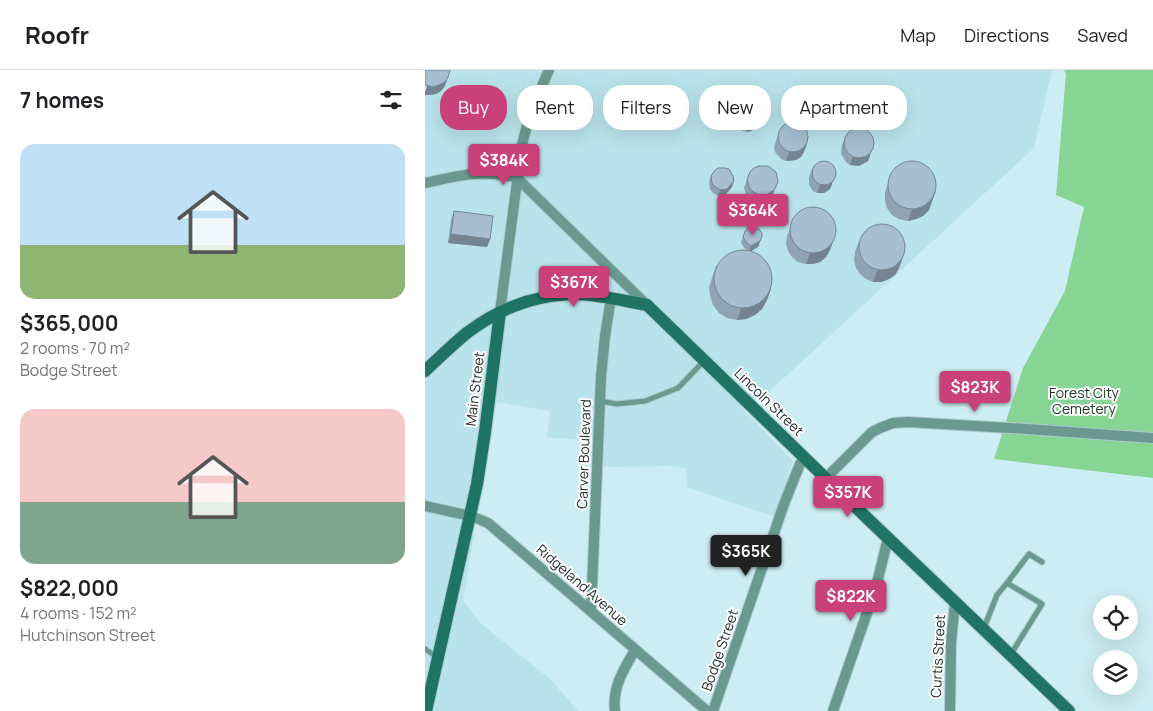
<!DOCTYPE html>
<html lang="en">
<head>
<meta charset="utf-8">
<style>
	:root { --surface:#fff; --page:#f6f6f6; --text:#202124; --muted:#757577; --line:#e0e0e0; --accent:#c9407b }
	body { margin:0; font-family:Manrope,sans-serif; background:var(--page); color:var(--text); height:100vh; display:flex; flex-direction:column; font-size:19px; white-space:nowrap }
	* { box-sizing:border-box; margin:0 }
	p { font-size:16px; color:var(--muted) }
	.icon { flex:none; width:28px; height:28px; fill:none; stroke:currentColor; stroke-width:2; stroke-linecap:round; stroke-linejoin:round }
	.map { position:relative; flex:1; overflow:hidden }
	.side { display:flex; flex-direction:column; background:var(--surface); width:425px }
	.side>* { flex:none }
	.top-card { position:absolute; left:15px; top:15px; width:475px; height:45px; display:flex; gap:10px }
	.buttons { position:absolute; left:668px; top:525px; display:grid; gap:10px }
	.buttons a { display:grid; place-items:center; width:45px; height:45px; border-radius:50%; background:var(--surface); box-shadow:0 5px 20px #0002; font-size:25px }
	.price { position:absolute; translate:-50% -42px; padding:0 11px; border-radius:5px; background:var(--accent); color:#fff; font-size:16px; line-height:32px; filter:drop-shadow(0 1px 2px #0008) }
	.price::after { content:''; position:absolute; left:50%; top:30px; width:15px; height:11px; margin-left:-8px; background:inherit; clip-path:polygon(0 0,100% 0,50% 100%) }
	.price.selected { background:#222; color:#fff }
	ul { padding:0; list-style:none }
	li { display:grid; align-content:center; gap:10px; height:265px; padding:0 20px }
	li span { display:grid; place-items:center; height:155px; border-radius:15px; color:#555 }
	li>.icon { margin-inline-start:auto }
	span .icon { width:90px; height:90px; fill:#fffc; stroke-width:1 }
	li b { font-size:21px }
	h2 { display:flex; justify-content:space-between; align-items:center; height:60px; padding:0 20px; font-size:21px }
	.tag { padding:0 18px; border-radius:20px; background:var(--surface); box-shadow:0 5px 20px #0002; font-size:18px; line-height:45px }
	.tag.selected { background:var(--accent); color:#fff }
	header { display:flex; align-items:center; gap:30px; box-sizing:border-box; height:70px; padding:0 25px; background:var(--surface); border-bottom:1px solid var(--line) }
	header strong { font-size:24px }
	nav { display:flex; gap:28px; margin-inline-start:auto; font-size:18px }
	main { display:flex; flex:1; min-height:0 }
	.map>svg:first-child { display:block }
	.built { fill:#b9e3ea }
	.green { fill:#86d595 }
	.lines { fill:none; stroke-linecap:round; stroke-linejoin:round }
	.lane-casing { stroke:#adcad0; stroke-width:7 }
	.street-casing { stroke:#adcad0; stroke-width:12 }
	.secondary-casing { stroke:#adcad0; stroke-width:14 }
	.lane { stroke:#6a9a8f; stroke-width:5 }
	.street { stroke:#6a9a8f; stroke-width:10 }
	.secondary { stroke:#1f7466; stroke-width:12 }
	.wall { fill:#8fa3b2 }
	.shaded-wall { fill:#748591 }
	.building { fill:#a6becf; stroke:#748591 }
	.labels { text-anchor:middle; stroke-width:4; stroke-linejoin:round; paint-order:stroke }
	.street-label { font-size:14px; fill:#202d2f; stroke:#fff }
	.park-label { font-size:14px; fill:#16371e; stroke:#fff }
</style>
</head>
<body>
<header>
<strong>Roofr</strong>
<nav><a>Map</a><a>Directions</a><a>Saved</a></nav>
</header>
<main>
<section class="side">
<h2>7 homes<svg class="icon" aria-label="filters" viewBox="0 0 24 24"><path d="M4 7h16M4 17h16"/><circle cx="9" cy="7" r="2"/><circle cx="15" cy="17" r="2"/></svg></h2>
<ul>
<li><span style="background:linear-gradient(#bfe0f5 65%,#8fb573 0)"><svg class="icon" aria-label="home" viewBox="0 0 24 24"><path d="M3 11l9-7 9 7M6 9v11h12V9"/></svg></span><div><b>$365,000</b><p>2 rooms · 70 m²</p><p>Bodge Street</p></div></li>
<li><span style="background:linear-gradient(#f6c9c9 60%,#7fa58c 0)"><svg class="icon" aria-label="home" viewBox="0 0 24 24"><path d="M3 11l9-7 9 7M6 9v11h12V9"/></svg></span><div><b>$822,000</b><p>4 rooms · 152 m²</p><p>Hutchinson Street</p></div></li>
</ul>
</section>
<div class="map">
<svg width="728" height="641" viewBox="0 0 728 641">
	<rect width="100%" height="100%" fill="#ccedf3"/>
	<!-- built -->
	<polygon class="built" points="0,0 627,0 609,78 335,330 316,337 368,391 350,447 262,417 261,398 248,396 177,397 179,372 122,367 125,341 71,332 38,530 55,553 125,609 153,641 0,641"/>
	<!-- green -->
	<polygon class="green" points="639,0 728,0 728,408 569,389 598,298 640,221 659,137 631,125 641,4"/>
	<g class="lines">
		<defs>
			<g id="lane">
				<polyline points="175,331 192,334 220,331 253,318 279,291"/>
				<polyline points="582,513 604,484 617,492"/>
				<polyline points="559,558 572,525 582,513 617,534 586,584"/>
				<polyline points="0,579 12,587"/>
			</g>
			<g id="street">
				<path d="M0,113C35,105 57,99 92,108L222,235"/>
				<path d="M75,242L96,81C101,52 112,27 124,0"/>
				<polyline points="401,408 447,362 455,358 468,353 483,352 602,359 728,368"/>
				<polyline points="0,436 46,446 63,453 282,641"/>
				<polyline points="166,541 176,307 180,266 186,228"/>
				<path d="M190,641C187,617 199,599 210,580"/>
				<polyline points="288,641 359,434 375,394 380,388"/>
				<polyline points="408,641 451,517 463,468"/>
				<polyline points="525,641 526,573 530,532"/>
			</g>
			<g id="secondary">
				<path d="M0,301C14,288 28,274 43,262C75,238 113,224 153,224C176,225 199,231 222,235L420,427L644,641"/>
				<polyline points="1,641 52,414 60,362 75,242"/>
			</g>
		</defs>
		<!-- lane casing -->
		<use href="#lane" class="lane-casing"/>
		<!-- street casing -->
		<use href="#street" class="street-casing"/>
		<!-- secondary casing -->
		<use href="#secondary" class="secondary-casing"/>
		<!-- lane -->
		<use href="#lane" class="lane"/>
		<!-- street -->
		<use href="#street" class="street"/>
		<!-- secondary -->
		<use href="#secondary" class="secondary"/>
	</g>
	<!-- wall -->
	<g class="wall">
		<polygon points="314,40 336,47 332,57 326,61 322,62 315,60 311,53 311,46"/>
		<polygon points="355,59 379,82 376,87 371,90 361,91 356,89 350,82 349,77"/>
		<polygon points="421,66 445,86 443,91 434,96 425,95 421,92 416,84 417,75"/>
		<polygon points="387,99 407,115 405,119 399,123 392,123 388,121 384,115 384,107"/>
		<polygon points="467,103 504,140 498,146 491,149 483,151 474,149 467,145 462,138 460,131 460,122"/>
		<polygon points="286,106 307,117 300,125 293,126 287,122 285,119 284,112"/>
		<polygon points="322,109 346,129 338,133 328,133 324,130 321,125 319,118"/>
		<polygon points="29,141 65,169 62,177 23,173 26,150"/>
		<polygon points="369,148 409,169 405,180 401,187 395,192 388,194 381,194 373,192 367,187 363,181 361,174 362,166"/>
		<polygon points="320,161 337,166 333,177 326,181 346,219 342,230 337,239 330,245 321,249 312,250 302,248 294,243 288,235 285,226 284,217 291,196 322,180 319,178 316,172"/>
		<polygon points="434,171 478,187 474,198 470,205 464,209 456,212 448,212 441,209 435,204 431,198 429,190 430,182"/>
	</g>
	<!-- shaded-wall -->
	<g class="shaded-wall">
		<polygon points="23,7 20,16 16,21 11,24 5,25 0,25 0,22 2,16"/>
		<polygon points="336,47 332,57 326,61 322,62 324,56"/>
		<polygon points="382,74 379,82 376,87 371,90 361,91 364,82"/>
		<polygon points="448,77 443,91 434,96 425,95 428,86"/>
		<polygon points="410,106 405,119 399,123 392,123 395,114"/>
		<polygon points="309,111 307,117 300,125 293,126 295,120"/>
		<polygon points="353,112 346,129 338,133 328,133 332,124"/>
		<polygon points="511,121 504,140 498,146 491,149 483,151 487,139"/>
		<polygon points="26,164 65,169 62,177 23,173"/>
		<polygon points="409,169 405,180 401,187 395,192 388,194 381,194 385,183"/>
		<polygon points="335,171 333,177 324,182 326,176"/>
		<polygon points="478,187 474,198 470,205 464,209 456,212 448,212 452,201"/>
		<polygon points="346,219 342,230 337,239 330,245 321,249 312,250 316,239"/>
	</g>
	<!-- building -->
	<g class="building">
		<polygon points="0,0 25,0 25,1 23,7 20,12 14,15 8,17 0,15"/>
		<circle cx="324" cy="45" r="11"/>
		<circle cx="368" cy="67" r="15"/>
		<circle cx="434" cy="73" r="15"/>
		<circle cx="399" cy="103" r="12"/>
		<circle cx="487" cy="115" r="24"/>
		<polygon points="334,96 343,96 351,102 353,112 349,120 341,125 332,124 327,121 324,117 322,109 325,102 329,98"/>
		<polygon points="293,98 300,98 304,99 308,106 309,111 302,119 295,120 289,116 287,113 286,106 290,100"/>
		<circle cx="388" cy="160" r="23"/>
		<polygon points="29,141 68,146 65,169 26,164"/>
		<circle cx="457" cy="177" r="23"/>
		<polygon points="327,156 333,158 337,163 337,166 335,171 326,176 321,172 318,167 320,161 324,157"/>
		<circle cx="318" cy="209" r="29"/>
	</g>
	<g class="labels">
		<!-- street labels -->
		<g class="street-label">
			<text transform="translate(50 319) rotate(-83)" y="5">Main Street</text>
			<text transform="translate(344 332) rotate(44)" y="5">Lincoln Street</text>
			<text transform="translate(159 384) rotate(-88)" y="5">Carver Boulevard</text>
			<text transform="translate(157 515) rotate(41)" y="5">Ridgeland Avenue</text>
			<text transform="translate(295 580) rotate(-71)" y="5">Bodge Street</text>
			<text transform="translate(513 586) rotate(-87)" y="5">Curtis Street</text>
		</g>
		<!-- park labels -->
		<g class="park-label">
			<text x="659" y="328">Forest City<tspan x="659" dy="16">Cemetery</tspan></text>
		</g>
	</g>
</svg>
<div class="buttons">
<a><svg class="icon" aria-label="locate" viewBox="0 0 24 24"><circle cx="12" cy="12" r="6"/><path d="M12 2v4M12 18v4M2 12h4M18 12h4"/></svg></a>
<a><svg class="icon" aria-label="layers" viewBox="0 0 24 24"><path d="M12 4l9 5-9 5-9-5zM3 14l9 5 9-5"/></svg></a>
</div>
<b class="price" style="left:79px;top:116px">$384K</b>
<b class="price" style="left:328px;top:166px">$364K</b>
<b class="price" style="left:149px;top:238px">$367K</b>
<b class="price" style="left:550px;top:343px">$823K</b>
<b class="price" style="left:423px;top:448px">$357K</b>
<b class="price selected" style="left:321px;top:507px">$365K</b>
<b class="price" style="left:426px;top:552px">$822K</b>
<div class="top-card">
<a class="tag selected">Buy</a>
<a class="tag">Rent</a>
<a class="tag">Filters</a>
<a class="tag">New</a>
<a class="tag">Apartment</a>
</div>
</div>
</main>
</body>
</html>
